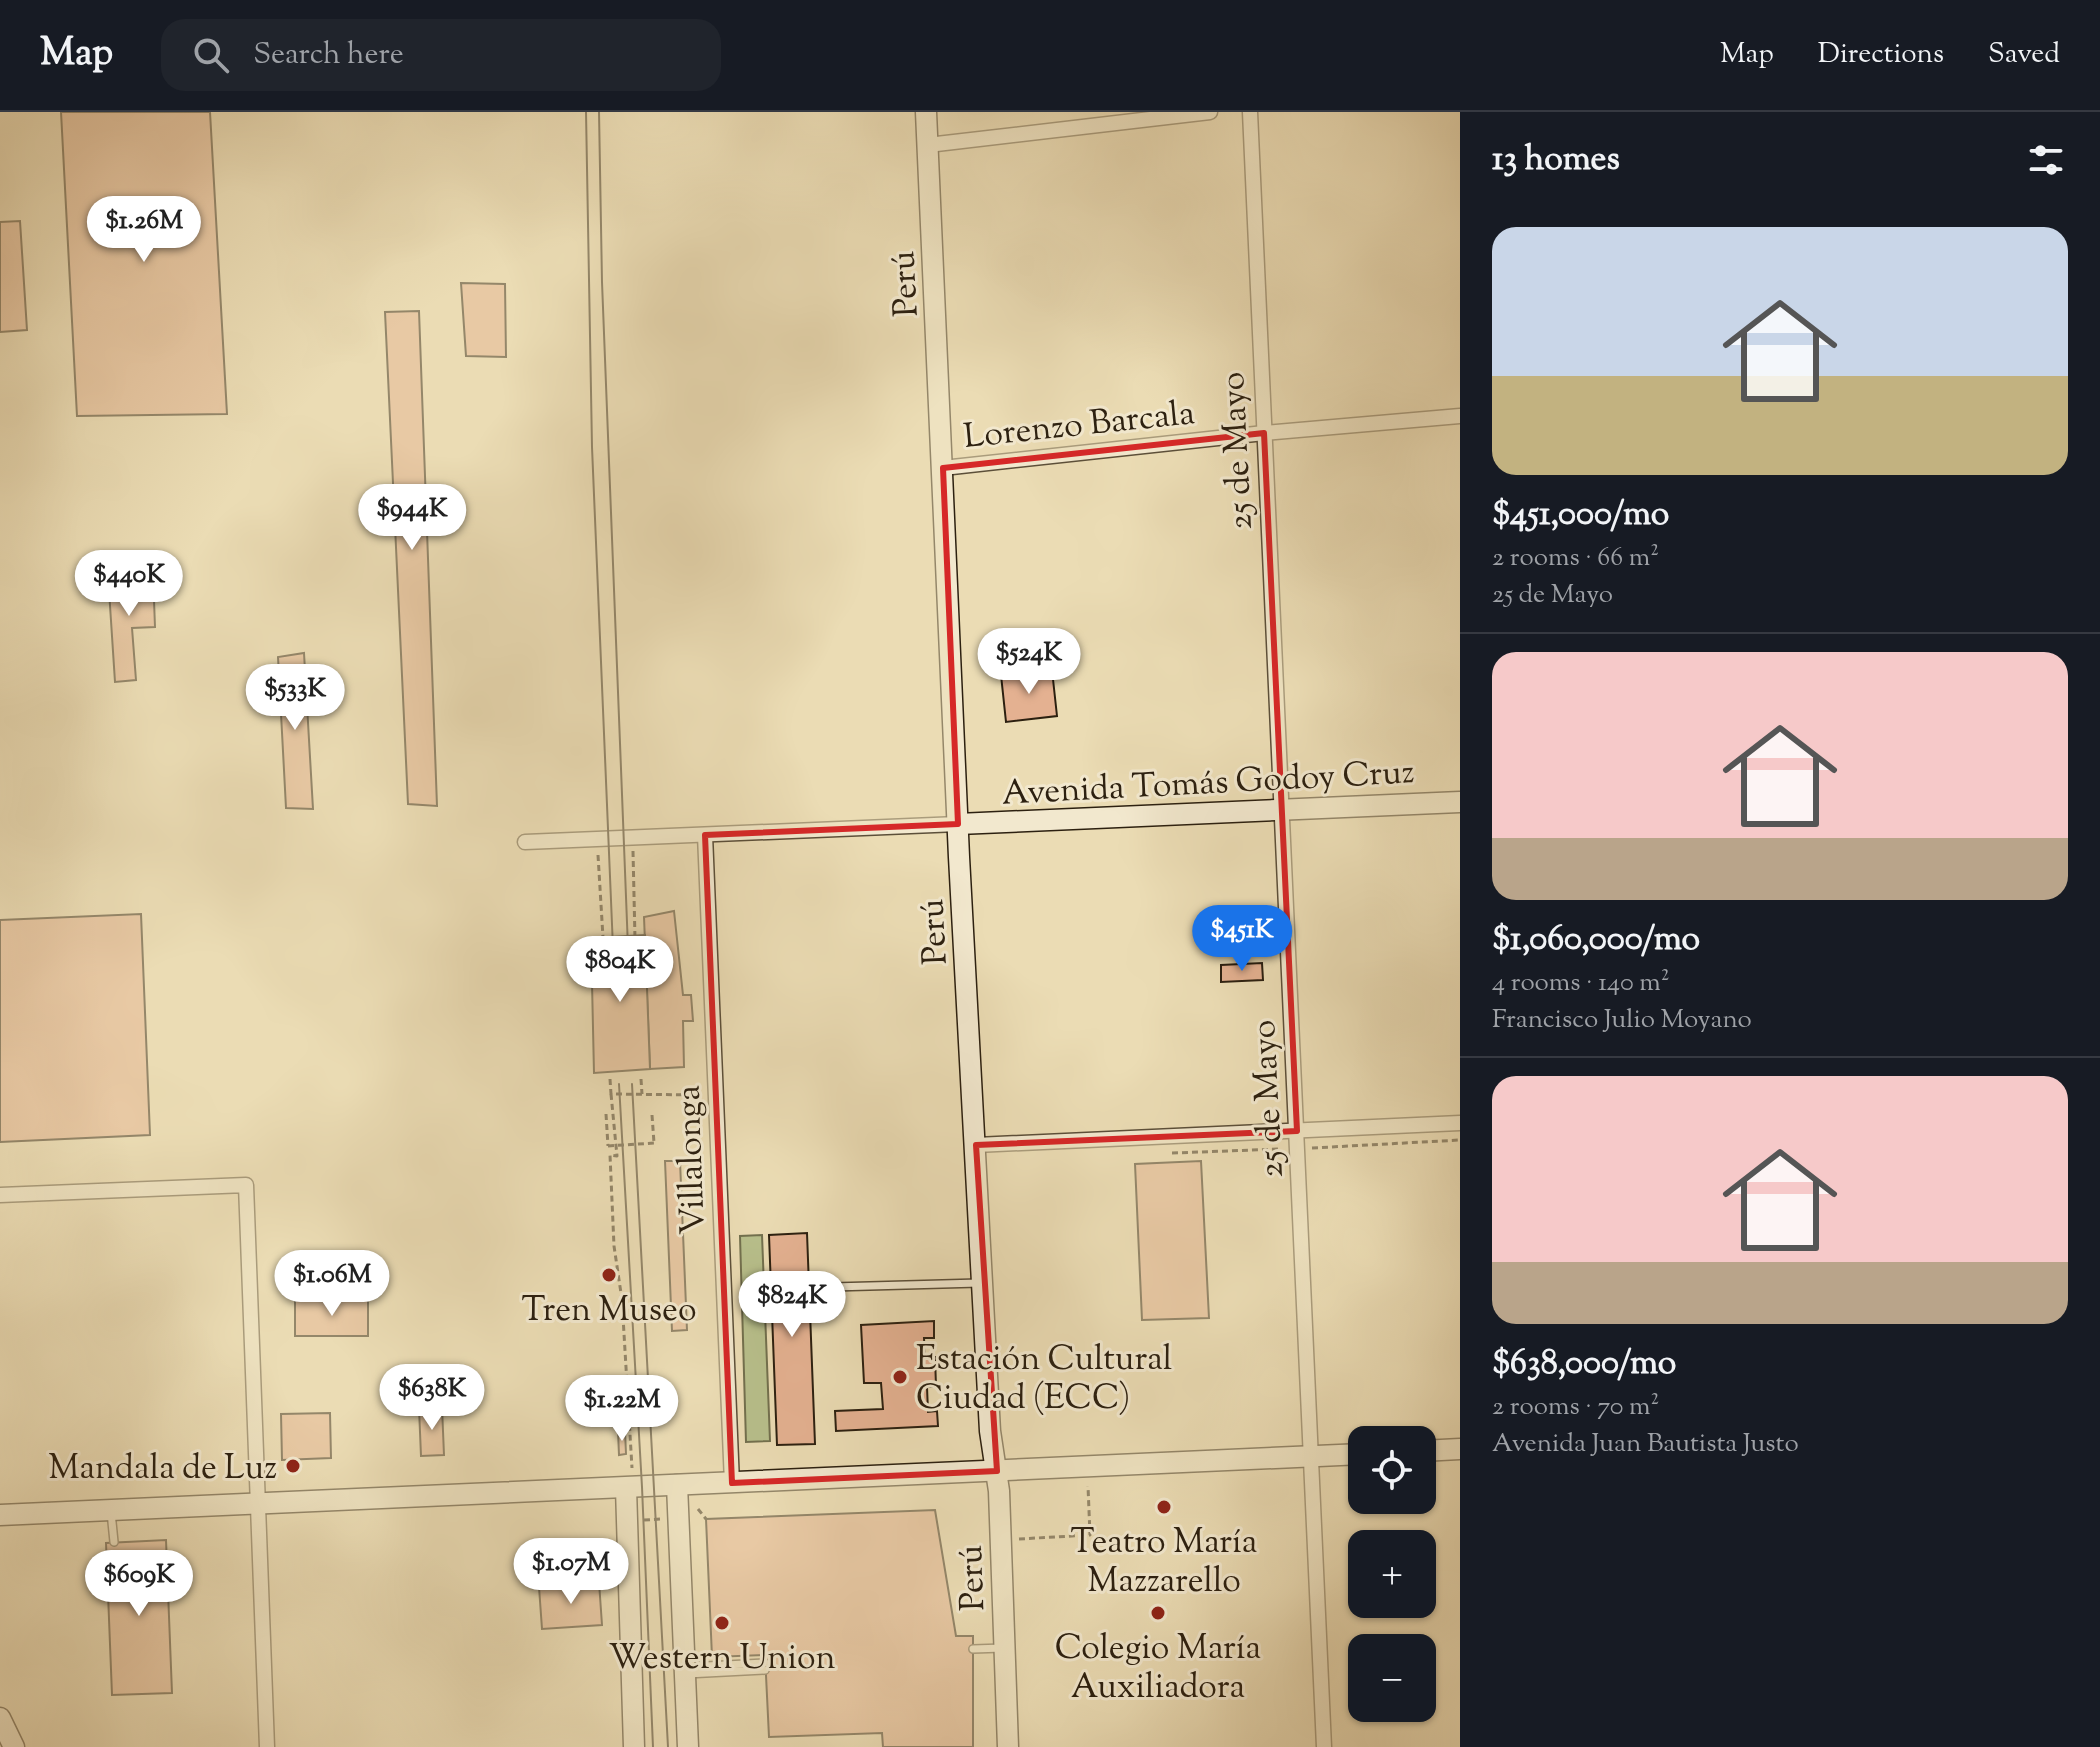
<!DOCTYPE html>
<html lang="en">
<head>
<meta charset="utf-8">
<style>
	:root { --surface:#171b24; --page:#20242c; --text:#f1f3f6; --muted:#9ea1a6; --line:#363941; --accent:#1a73e8 }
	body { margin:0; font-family:"Sorts Mill Goudy",serif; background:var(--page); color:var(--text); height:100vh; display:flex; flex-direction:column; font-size:30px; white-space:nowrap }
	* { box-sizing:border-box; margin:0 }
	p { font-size:26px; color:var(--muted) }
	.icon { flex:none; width:44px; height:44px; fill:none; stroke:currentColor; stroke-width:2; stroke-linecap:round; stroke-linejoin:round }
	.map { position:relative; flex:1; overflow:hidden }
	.drawer { display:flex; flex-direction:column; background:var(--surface); width:640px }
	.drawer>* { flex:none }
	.controls { position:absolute; left:1348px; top:1314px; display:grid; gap:16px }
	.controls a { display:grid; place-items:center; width:88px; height:88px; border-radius:16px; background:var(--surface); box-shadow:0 2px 6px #0004; font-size:40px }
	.price { position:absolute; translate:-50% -68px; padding:0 18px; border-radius:28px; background:#fff; color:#222; font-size:26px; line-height:52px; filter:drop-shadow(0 2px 4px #0008) }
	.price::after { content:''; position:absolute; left:50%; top:48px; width:24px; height:18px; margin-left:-12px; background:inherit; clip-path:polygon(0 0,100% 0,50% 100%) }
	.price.selected { background:var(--accent); color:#fff }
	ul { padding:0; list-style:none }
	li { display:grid; align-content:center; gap:16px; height:424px; padding:0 32px }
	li+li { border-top:2px solid var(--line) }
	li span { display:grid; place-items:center; height:248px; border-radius:24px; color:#555 }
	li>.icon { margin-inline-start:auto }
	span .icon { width:144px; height:144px; fill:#fffc; stroke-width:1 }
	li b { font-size:34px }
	h2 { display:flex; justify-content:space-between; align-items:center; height:96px; padding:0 32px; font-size:34px }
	header { display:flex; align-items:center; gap:48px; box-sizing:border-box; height:112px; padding:0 40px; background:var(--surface); border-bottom:2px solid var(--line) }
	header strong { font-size:38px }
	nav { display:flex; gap:44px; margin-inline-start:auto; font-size:28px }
	.search { width:560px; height:72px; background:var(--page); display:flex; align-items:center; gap:20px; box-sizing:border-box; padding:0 28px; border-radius:24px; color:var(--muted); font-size:30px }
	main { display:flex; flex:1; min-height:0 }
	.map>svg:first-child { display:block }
	.green { fill:#b8c08c; stroke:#72704e; stroke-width:2 }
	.building { fill:#e4b191; stroke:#2c2010; stroke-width:2 }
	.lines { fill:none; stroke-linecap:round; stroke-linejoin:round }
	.lane-casing { stroke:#5c4f39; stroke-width:10 }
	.street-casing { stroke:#5c4f39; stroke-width:17 }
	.secondary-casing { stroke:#2c2010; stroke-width:23 }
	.path { stroke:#2c2010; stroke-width:3; stroke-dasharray:6 4; stroke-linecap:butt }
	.lane { stroke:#f2e8ce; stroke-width:7 }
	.street { stroke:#f2e8ce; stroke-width:14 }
	.secondary { stroke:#f2e8ce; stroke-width:20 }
	.tram { stroke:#2c2010; stroke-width:2 }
	.path-bridge { stroke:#2c2010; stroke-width:3; stroke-dasharray:6 4; stroke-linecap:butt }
	.marked { fill:none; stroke:#d62828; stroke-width:6; stroke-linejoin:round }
	.poi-dot { fill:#8f2418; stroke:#f2e8ce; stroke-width:3 }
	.labels { text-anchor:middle; stroke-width:6; stroke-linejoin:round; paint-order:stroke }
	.street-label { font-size:34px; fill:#2c2010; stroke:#f2e8ce }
	.poi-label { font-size:34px; fill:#2c2010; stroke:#f2e8ce }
</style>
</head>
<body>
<header>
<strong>Map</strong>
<div class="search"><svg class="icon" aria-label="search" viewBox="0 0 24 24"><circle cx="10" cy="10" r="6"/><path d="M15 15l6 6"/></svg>Search here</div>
<nav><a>Map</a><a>Directions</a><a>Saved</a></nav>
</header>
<main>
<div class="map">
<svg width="1460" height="1635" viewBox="0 0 1460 1635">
	<rect width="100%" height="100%" fill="#ebdcb4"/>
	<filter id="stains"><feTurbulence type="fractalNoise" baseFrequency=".0025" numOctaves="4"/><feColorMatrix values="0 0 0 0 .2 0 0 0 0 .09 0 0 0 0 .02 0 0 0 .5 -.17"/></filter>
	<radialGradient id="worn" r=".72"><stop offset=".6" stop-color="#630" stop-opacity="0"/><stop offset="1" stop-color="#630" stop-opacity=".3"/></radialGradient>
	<!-- green -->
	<polygon class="green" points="762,1123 770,1329 746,1330 740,1124"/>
	<!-- building -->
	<g class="building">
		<polygon points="61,0 210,0 227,302 77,304"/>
		<polygon points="20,109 27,218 0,220 0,110"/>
		<polygon points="461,171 505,172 506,245 466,244"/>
		<polygon points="419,199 437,694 408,692 385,200"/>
		<polygon points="153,461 155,515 132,516 136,568 115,570 108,463"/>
		<polygon points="304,541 313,697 286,696 278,545"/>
		<polygon points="1052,558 1057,604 1006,610 1001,563"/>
		<polygon points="674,799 683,883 691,883 693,909 683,909 684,955 650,957 644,805"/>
		<polygon points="141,802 150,1023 0,1030 0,808"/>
		<polygon points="645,823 650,957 594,961 591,826"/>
		<polygon points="1262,851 1263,868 1221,870 1221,853"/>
		<polygon points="665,1049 680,1049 687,1218 672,1219"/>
		<polygon points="1201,1049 1209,1206 1142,1208 1135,1052"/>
		<polygon points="807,1121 815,1332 777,1333 769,1123"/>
		<rect x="295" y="1188" width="73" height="36"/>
		<polygon points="934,1209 934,1226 924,1226 925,1246 935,1245 936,1274 927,1275 928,1300 937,1299 938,1314 836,1319 835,1299 883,1297 881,1271 864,1271 861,1213"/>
		<polygon points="442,1295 444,1343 421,1344 419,1296"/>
		<polygon points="330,1301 331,1346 282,1348 281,1302"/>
		<polygon points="618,1319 625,1319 626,1342 619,1343"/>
		<polygon points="935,1398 956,1524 973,1524 973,1635 883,1635 882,1621 769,1625 765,1543 712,1545 706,1407"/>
		<polygon points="166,1428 172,1581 112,1583 106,1431"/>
		<polygon points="599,1470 602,1513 542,1517 539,1475"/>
	</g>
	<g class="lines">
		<defs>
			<g id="lane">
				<polyline points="833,1175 979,1171"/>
				<polyline points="111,1400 114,1430"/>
				<polyline points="973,1537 1003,1536"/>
				<polyline points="687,1555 765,1551"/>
				<polyline points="687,1562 765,1558"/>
			</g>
			<g id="street">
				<polyline points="1250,0 1324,1635"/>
				<polyline points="928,33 1210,0"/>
				<polyline points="943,356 1264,321 1460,304"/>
				<polyline points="705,723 732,1371"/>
				<polyline points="525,730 958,712"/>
				<polyline points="976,1033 1460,1011"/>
				<polyline points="0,1083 246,1073 267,1635"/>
			</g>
			<g id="secondary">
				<polyline points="926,0 959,745 990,1319 999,1379 1008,1635"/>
				<polyline points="958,712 1460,690"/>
				<polyline points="1422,1339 1460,1337"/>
				<polyline points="677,1373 688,1635"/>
				<polyline points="626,1376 634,1635"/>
				<polyline points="0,1403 1362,1342"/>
				<polyline points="0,1606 14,1635"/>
			</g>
		</defs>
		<!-- lane casing -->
		<use href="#lane" class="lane-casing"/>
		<!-- street casing -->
		<use href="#street" class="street-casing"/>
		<!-- secondary casing -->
		<use href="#secondary" class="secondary-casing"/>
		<!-- path -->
		<g class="path">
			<polyline points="633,739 635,827"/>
			<polyline points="598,743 604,842"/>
			<polyline points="603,829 635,827 636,843"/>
			<polyline points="610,967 611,982 701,983"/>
			<polyline points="641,967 642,982"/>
			<polyline points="611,982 617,1044 610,1043 614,1134 622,1188 632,1356"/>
			<polyline points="606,1002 608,1034"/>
			<polyline points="652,1003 654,1031"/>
			<polyline points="1312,1036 1460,1028"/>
			<polyline points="1172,1041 1280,1037"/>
			<polyline points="698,1397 706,1407"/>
			<polyline points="644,1408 661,1407"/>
			<polyline points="1019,1427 1090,1423 1088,1374"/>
		</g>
		<!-- lane -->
		<use href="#lane" class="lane"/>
		<!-- street -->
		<use href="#street" class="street"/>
		<!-- secondary -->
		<use href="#secondary" class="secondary"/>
		<!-- tram -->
		<g class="tram">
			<polyline points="586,0 592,335 613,836"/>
			<polyline points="599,0 602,170 628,836"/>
			<polyline points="619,972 642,1375 653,1635"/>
			<polyline points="632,972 668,1635"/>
		</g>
		<!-- path-bridge -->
		<polyline class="path-bridge" points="608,1034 654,1031"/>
	</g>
	<!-- marked area -->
	<path d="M0 0H1460V1635H0ZM1264,321L1297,1019L976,1033L997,1359L732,1371L705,723L958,712L943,356Z" fill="#ebdcb4" fill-opacity=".55" fill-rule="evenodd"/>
	<path class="marked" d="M1264,321L1297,1019L976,1033L997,1359L732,1371L705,723L958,712L943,356Z"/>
	<!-- markers -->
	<g class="poi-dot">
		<circle cx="609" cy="1163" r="8"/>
		<circle cx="900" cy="1265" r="8"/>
		<circle cx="293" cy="1354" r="8"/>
		<circle cx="1164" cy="1395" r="8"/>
		<circle cx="1158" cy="1501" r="8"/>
		<circle cx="722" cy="1511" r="8"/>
	</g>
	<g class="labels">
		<!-- street labels -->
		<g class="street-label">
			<text transform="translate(903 172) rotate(-93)" y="12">Perú</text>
			<text transform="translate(1079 311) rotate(-6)" y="12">Lorenzo Barcala</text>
			<text transform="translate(1235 339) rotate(-93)" y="12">25 de Mayo</text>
			<text transform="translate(1208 669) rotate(-3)" y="12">Avenida Tomás Godoy Cruz</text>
			<text transform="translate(932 820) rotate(-93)" y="12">Perú</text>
			<text transform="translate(1266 987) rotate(-93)" y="12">25 de Mayo</text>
			<text transform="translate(689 1048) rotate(-92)" y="12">Villalonga</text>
			<text transform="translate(970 1466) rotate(-92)" y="12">Perú</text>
		</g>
		<!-- poi labels -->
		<g class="poi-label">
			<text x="609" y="1208">Tren Museo</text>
			<text x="916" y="1257" text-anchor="start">Estación Cultural<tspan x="916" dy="39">Ciudad (ECC)</tspan></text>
			<text x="277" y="1366" text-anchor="end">Mandala de Luz</text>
			<text x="1164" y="1440">Teatro María<tspan x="1164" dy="39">Mazzarello</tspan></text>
			<text x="1158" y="1546">Colegio María<tspan x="1158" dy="39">Auxiliadora</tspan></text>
			<text x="722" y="1556">Western Union</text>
		</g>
	</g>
	<rect width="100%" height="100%" filter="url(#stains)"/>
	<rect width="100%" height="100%" fill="url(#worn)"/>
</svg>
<div class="controls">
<a><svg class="icon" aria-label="locate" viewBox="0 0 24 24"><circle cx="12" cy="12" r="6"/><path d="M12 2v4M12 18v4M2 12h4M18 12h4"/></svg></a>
<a>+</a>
<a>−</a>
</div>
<b class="price" style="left:144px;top:152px">$1.26M</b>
<b class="price" style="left:412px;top:440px">$944K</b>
<b class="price" style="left:129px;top:506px">$440K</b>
<b class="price" style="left:1029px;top:584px">$524K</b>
<b class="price" style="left:295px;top:620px">$533K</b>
<b class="price selected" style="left:1242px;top:861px">$451K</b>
<b class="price" style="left:620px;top:892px">$804K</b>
<b class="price" style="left:332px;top:1206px">$1.06M</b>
<b class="price" style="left:792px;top:1227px">$824K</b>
<b class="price" style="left:432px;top:1320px">$638K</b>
<b class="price" style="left:622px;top:1331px">$1.22M</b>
<b class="price" style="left:571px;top:1494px">$1.07M</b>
<b class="price" style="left:139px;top:1506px">$609K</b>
</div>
<section class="drawer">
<h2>13 homes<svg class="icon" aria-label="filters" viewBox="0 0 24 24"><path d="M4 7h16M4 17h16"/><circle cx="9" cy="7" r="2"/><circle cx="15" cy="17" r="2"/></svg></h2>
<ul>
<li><span style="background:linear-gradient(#c9d6e8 60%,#c2b280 0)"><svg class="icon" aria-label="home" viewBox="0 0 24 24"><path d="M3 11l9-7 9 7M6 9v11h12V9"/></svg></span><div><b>$451,000/mo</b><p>2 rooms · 66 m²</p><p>25 de Mayo</p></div></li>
<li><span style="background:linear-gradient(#f6c9c9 75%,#b9a48a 0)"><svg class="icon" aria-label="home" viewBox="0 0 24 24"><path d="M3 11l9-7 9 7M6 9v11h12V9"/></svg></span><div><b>$1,060,000/mo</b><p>4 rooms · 140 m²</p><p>Francisco Julio Moyano</p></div></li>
<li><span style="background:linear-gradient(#f6c9c9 75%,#b9a48a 0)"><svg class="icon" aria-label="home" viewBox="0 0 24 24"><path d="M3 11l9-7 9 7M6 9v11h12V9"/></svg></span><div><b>$638,000/mo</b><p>2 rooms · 70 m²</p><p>Avenida Juan Bautista Justo</p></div></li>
</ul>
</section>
</main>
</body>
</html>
